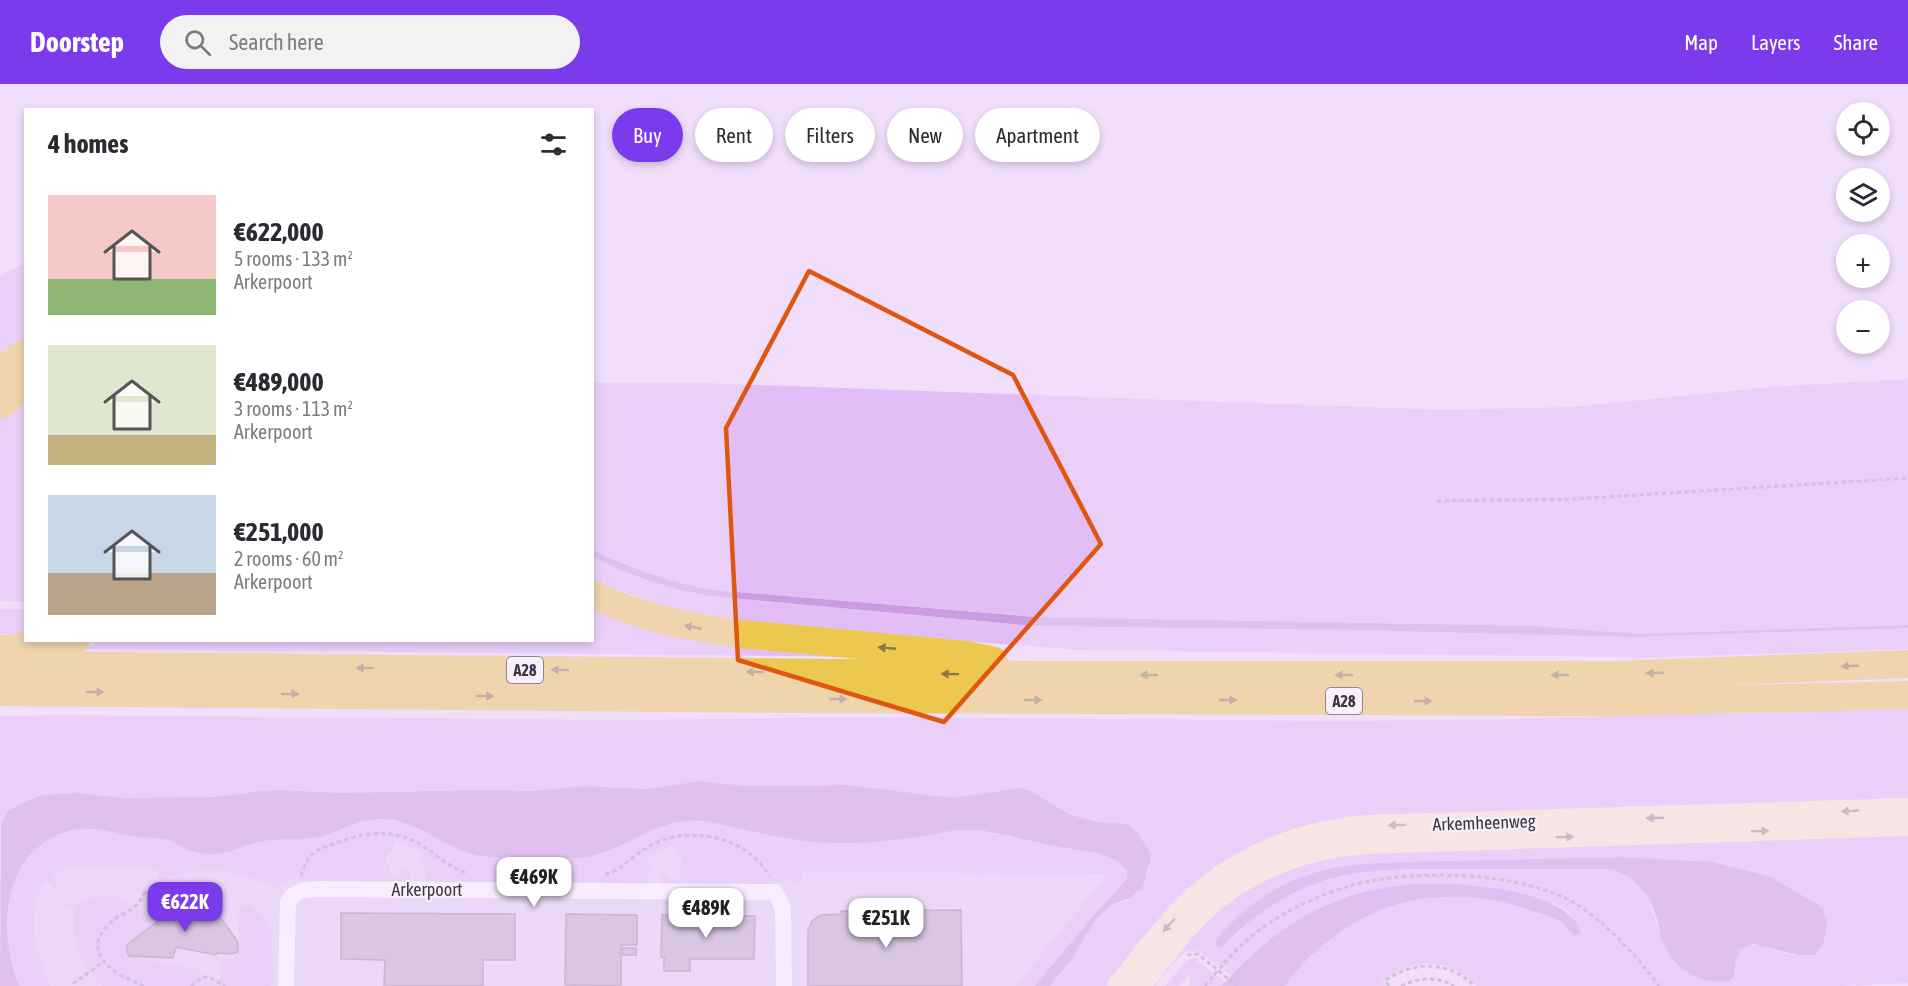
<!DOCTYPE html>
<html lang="en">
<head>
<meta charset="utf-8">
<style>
	:root { --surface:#fff; --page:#f2f2f3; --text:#2b2b33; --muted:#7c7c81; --accent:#7c3aed }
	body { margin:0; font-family:"Asap Condensed",sans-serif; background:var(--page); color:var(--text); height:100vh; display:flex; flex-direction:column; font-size:22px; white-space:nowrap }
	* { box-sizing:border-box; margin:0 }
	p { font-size:20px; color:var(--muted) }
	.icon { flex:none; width:33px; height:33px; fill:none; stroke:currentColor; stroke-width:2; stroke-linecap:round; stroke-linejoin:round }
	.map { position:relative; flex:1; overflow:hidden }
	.drawer { position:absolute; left:24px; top:24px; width:570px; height:534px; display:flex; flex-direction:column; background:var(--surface); border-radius:0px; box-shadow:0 3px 9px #0003 }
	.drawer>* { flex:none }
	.top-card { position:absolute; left:612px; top:24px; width:570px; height:54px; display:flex; gap:12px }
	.tools { position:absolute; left:1836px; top:18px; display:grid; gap:12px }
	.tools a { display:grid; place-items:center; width:54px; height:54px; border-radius:50%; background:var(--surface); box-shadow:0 3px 9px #0003; font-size:30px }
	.price { position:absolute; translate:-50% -51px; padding:0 14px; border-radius:12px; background:#fff; color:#222; font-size:20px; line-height:39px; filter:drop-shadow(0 2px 3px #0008) }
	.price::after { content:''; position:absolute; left:50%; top:36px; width:18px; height:14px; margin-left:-9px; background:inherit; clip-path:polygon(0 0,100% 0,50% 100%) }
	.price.on { background:var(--accent); color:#fff }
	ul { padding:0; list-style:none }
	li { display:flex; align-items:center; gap:18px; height:150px; padding:0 24px }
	li span { display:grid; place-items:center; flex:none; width:168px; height:120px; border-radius:0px; color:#555 }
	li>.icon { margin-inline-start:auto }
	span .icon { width:72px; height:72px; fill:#fffc; stroke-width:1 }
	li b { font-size:26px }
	h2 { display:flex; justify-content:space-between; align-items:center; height:72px; padding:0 24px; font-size:26px }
	.pill { padding:0 21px; border-radius:27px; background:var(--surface); box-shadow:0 3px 9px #0003; font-size:21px; line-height:54px }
	.pill.on { background:var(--accent); color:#fff }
	header { display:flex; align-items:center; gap:36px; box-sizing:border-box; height:84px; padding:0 30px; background:var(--accent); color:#fff }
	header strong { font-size:28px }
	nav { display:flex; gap:33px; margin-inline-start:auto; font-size:21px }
	.search { width:420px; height:54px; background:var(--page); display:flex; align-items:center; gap:15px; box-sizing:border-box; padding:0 21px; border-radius:33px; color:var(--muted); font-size:22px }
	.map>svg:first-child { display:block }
	.built { fill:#e5cff1 }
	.green { fill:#e3bef6; fill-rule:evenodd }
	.water { fill:#cc9ce3 }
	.building { fill:#baa8c3; stroke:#9786a0; stroke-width:1.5 }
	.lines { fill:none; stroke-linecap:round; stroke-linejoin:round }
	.path { stroke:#ae9fb5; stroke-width:3; stroke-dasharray:4.5 3; stroke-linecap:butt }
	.street { stroke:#fff; stroke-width:16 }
	.secondary { stroke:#faeeca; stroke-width:22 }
	.highway { stroke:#edc84f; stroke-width:28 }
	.oneway { fill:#8c7847 }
	.oneway2 { fill:#9c9286 }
	.marked { fill:none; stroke:#df570f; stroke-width:4.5; stroke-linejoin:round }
	.labels { text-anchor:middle; stroke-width:4.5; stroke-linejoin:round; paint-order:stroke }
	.shield { fill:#f8f0fc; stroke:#756e79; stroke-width:1.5 }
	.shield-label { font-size:16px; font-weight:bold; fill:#3d3641 }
	.street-label { font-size:18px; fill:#3d3641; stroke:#f8f0fc }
</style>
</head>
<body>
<header>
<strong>Doorstep</strong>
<div class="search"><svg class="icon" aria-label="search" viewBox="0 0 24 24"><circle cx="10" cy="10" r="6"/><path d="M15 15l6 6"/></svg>Search here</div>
<nav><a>Map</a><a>Layers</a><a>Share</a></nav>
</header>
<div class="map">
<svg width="1908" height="902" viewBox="0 0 1908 902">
	<rect width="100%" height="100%" fill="#f1defb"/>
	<!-- built -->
	<polygon class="built" points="1024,725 1141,780 1043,902 6,902 19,734"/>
	<!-- green -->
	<g class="green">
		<polygon points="25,178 25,253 0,276 0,193"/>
		<path d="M1908,295V541L1640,550L1533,542L1035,533L713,506C670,498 631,485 593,465L592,299H704L1445,326L1571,323L1771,303Z"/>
		<polygon points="25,312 25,518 0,517 0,333"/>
		<path d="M592,473C630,492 668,505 710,512L1023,541L1102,543L1356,546L1628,553L1908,544V565L1629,574L1628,573L1080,566L989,559L733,537L666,524L593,496Z"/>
		<polygon points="593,517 882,573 82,565 82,563 113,556 592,556"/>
		<polygon points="0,525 25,525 25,549 0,550"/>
		<polygon points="1908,623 1908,720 1327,742 1111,902 1050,902 1071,876 1096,835 1111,821 1125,817 1138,809 1142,803 1150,783 1142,760 1135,747 1128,740 1098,738 1071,731 1031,707 1001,707 953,714 849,701 748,702 699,697 648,705 583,702 533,707 476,706 339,709 282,706 261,707 213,713 125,714 76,709 42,711 1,739 0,748 0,632 62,631 625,636 859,633 1345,637 1516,635"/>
		<path d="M372,735H389L406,739L452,762L595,772L621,763L664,741L691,737L717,739L789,755L843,760L972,746L1105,771L1124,783L1128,790L1125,798L1093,832L1035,902H1016L1107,790L803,788L802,800H797L796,797H768L767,802H661V791L666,788L672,797L681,794L679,783L683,782L681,771H677L674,760L646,773L651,782L648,787V801L425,800V784L418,779L424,769L395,757L392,768L388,767L386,779L390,780L388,790L397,794L402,785L410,789L411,800L308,799V795C294,795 283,793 276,805C237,784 200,779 159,798V785H67L52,791L58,803L56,805L46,796C25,823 35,874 51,902H19L17,899L10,875L7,852L10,805L25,778L37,764L49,754L80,744H90L137,753L164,755L172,757L182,763L224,769L260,757L308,755L323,752L353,739Z"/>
		<path d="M1908,746V899L1841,902H1477C1448,873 1414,873 1382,897L1386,902H1285C1305,874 1344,841 1376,828C1425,807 1483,809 1532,827C1542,830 1553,833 1562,839C1567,843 1570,848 1574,852L1581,850C1578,845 1576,839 1573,834C1563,818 1536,815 1519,810C1491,801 1463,800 1433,800C1351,802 1286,830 1231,892C1186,855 1190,859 1155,902H1145L1227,813L1324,769ZM1623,773L1694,777L1728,782L1769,792L1819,821L1826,847L1823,861C1815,864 1805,871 1797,871C1781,872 1756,855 1742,864C1731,872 1739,889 1730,897C1718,899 1709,896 1698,892C1642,872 1670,792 1606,785C1557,785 1509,785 1460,785C1414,785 1365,784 1320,798C1282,811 1250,834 1222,862H1217L1216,857C1239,828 1267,806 1302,793C1346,776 1396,779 1441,777C1502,776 1563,774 1623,773Z"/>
		<path d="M100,811C127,811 136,822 153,841L128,860L126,865L129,872L200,886L198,893L218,901L221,891L220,876C254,877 232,843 241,824L249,820L264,833L272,846L271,902H103C75,879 73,858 74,823L62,822V819L79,820Z"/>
		<polygon points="1194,874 1225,898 1222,902 1189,902 1191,898 1188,892 1179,902 1166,902 1186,877"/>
	</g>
	<!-- water -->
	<g class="water">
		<path d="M592,465C631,485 670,498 713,506L1035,533L1533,542L1640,550L1908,541V544L1628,553L1356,546L1102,543L1023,541L710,512C668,505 630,492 593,473Z"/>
		<path d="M699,697L748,702L849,701L953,714L1019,704L1031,707L1071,731L1098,738L1128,740L1136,747L1150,768L1151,774L1143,803L1132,813L1111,821L1096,835L1071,876L1050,902H1035L1093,832L1127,795V786C1118,776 1106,771 1093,768C1067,765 1040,759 1014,753C1000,750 985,746 971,746C950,745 930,752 909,754C878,759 848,760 816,758C790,756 763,750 737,744C720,740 704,736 688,737C646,740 619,772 577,774C545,774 495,778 465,768C438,758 415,737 385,735C357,734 344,746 319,753C301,757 282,754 264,757C249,759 236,767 222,769C209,771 197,770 185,765C180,762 175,758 169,756C160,753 148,755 138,753C105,748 80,736 48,756C0,785 0,856 19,902H0L1,739L9,726L25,718L42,711L76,709L125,714L213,713L261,707L282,706L339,709L476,706L533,707L583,702L648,705Z"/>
		<path d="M1623,773L1711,778L1769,792L1819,821L1823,826L1827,839L1826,847L1823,861L1815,871H1798L1752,860L1740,866L1735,879L1734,892L1730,897C1701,902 1673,885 1662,857C1660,851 1659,845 1658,839C1652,813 1634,788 1606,785C1556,785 1506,785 1456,785C1411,785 1363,784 1320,798C1282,811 1250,834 1222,863L1217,862L1215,857C1239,828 1267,806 1302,793C1346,776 1395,779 1441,777C1502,776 1563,774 1623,773Z"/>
		<path d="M1455,800C1489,802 1573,811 1581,850L1574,852C1570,848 1567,843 1562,839C1553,833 1542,830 1532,827C1483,809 1425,807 1376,828C1344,841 1305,873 1285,902H1222C1270,847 1322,812 1396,802C1415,799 1436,800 1455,800Z"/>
	</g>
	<!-- building -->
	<g class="building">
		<polygon points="194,810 199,812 217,836 220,833 238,858 238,866 236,869 231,870 217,869 216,871 176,863 173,874 129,872 126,865 128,860"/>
		<polygon points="961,826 962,902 808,902 808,846 812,837 821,831 841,830 841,827"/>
		<polygon points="341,829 515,830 515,876 483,876 483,902 384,902 385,876 341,875"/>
		<polygon points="566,830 637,831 637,861 621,861 621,902 565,901"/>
		<polygon points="662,831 755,832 754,875 690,875 690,887 664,887 664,873 661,873"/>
		<rect x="623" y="864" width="13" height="7"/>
	</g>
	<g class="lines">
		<!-- path -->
		<g class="path">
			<polyline points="1437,417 1575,415 1908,394"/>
			<path d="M605,790C624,786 636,768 653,760C691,741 748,753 769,792"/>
			<path d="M301,792C303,785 306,777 311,771C316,766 325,763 331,761C357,750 385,744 412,756C432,765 446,783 467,789"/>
			<polyline points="1187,871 1198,870 1237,902"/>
			<polyline points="73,900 104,877"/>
			<path d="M144,902C118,892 78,871 109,840C126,824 134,831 146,806"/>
			<polyline points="191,902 203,893 209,893 225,902"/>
			<path d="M1205,902C1224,878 1247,852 1274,836C1295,822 1328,808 1353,801C1413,785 1516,787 1571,817C1602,834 1639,874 1659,902"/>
			<path d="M1389,902L1385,897C1414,876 1448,877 1475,902"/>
			<path d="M1401,902C1419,893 1436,892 1454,902"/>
		</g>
		<!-- street -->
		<path class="street" d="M286,902L288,818C296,805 305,806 319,805L775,808L783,824L784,902"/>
		<!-- secondary -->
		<g class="secondary">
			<path d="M1118,902C1143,872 1167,838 1196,812C1244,769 1305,747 1368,742L1908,725"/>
			<path d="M1139,902C1157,881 1173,858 1192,838C1237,789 1302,763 1367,759L1908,741"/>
		</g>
		<!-- highway -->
		<g class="highway">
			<polyline points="0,288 26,268"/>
			<polyline points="0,321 26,300"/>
			<path d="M592,510C636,532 684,542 731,549L966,571L994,577"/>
			<polyline points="4,565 76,556"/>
			<polyline points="0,581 1051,591 1619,591 1908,580"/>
			<polyline points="0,608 780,615 1618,618 1908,611"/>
		</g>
	</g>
	<!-- one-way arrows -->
	<defs><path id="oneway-solid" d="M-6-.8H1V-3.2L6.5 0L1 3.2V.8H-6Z" transform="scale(1.5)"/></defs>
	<g class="oneway">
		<use href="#oneway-solid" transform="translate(693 543) rotate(-169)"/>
		<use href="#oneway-solid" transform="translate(887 564) rotate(-175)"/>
		<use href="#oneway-solid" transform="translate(1850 582) rotate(178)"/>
		<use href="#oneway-solid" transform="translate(365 584) rotate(-179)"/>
		<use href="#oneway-solid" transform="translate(560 586) rotate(-179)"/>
		<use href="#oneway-solid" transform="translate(755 588) rotate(-179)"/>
		<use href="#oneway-solid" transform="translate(1655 589) rotate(178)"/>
		<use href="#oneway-solid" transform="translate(950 590) rotate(-179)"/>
		<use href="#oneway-solid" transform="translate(1149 591) rotate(180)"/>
		<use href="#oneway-solid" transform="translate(1344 591) rotate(180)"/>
		<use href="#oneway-solid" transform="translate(1560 591) rotate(180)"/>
		<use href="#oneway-solid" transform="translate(95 608)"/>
		<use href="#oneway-solid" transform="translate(290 610)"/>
		<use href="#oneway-solid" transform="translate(485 612) rotate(1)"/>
		<use href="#oneway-solid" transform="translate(838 615)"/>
		<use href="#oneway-solid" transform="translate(1033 616)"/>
		<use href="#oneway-solid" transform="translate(1228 616)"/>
		<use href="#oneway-solid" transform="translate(1423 617)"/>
	</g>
	<g class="oneway2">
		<use href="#oneway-solid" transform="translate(1850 727) rotate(177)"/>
		<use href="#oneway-solid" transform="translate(1655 734) rotate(178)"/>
		<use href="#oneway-solid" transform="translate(1397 741) rotate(179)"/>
		<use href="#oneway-solid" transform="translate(1760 747) rotate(-2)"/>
		<use href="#oneway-solid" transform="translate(1565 753) rotate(-2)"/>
		<use href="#oneway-solid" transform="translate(1169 841) rotate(131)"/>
	</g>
	<!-- marked area -->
	<path d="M0 0H1908V902H0ZM809,187L1013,291L1101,460L944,638L738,576L726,344Z" fill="#f1defb" fill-opacity=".55" fill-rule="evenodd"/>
	<path class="marked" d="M809,187L1013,291L1101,460L944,638L738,576L726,344Z"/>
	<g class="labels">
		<!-- shield labels -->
		<g class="shield">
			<rect x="507" y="573" width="36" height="26" rx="4.5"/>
			<rect x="1326" y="604" width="36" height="26" rx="4.5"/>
		</g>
		<g class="shield-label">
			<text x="525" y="592">A28</text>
			<text x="1344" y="623">A28</text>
		</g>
		<!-- street labels -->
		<g class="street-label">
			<text transform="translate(1484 739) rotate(-2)" y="6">Arkemheenweg</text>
			<text x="427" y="812">Arkerpoort</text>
		</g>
	</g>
</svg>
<div class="tools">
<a><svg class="icon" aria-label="locate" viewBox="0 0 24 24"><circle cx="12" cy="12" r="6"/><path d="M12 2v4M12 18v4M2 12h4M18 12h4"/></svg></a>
<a><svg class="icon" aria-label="layers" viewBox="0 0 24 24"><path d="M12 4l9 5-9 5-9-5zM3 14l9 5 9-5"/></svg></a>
<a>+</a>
<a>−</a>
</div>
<b class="price" style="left:534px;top:824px">€469K</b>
<b class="price on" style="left:185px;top:849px">€622K</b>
<b class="price" style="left:706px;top:855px">€489K</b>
<b class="price" style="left:886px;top:865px">€251K</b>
<div class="top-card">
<a class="pill on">Buy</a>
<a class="pill">Rent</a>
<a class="pill">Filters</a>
<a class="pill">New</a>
<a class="pill">Apartment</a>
</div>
<section class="drawer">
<h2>4 homes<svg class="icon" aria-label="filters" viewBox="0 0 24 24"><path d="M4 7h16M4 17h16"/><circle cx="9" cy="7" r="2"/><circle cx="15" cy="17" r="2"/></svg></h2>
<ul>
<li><span style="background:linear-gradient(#f6c9c9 70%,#8fb573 0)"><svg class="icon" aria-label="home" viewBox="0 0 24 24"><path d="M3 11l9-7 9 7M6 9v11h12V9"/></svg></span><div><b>€622,000</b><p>5 rooms · 133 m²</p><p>Arkerpoort</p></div></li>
<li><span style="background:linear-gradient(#dfe7d0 75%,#c2b280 0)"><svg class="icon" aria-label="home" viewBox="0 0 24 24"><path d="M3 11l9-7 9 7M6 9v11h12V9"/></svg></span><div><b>€489,000</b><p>3 rooms · 113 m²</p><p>Arkerpoort</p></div></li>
<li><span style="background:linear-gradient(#c9d6e8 65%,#b9a48a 0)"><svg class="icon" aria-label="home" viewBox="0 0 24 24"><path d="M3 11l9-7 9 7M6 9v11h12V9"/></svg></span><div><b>€251,000</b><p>2 rooms · 60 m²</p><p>Arkerpoort</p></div></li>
</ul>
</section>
</div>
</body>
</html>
